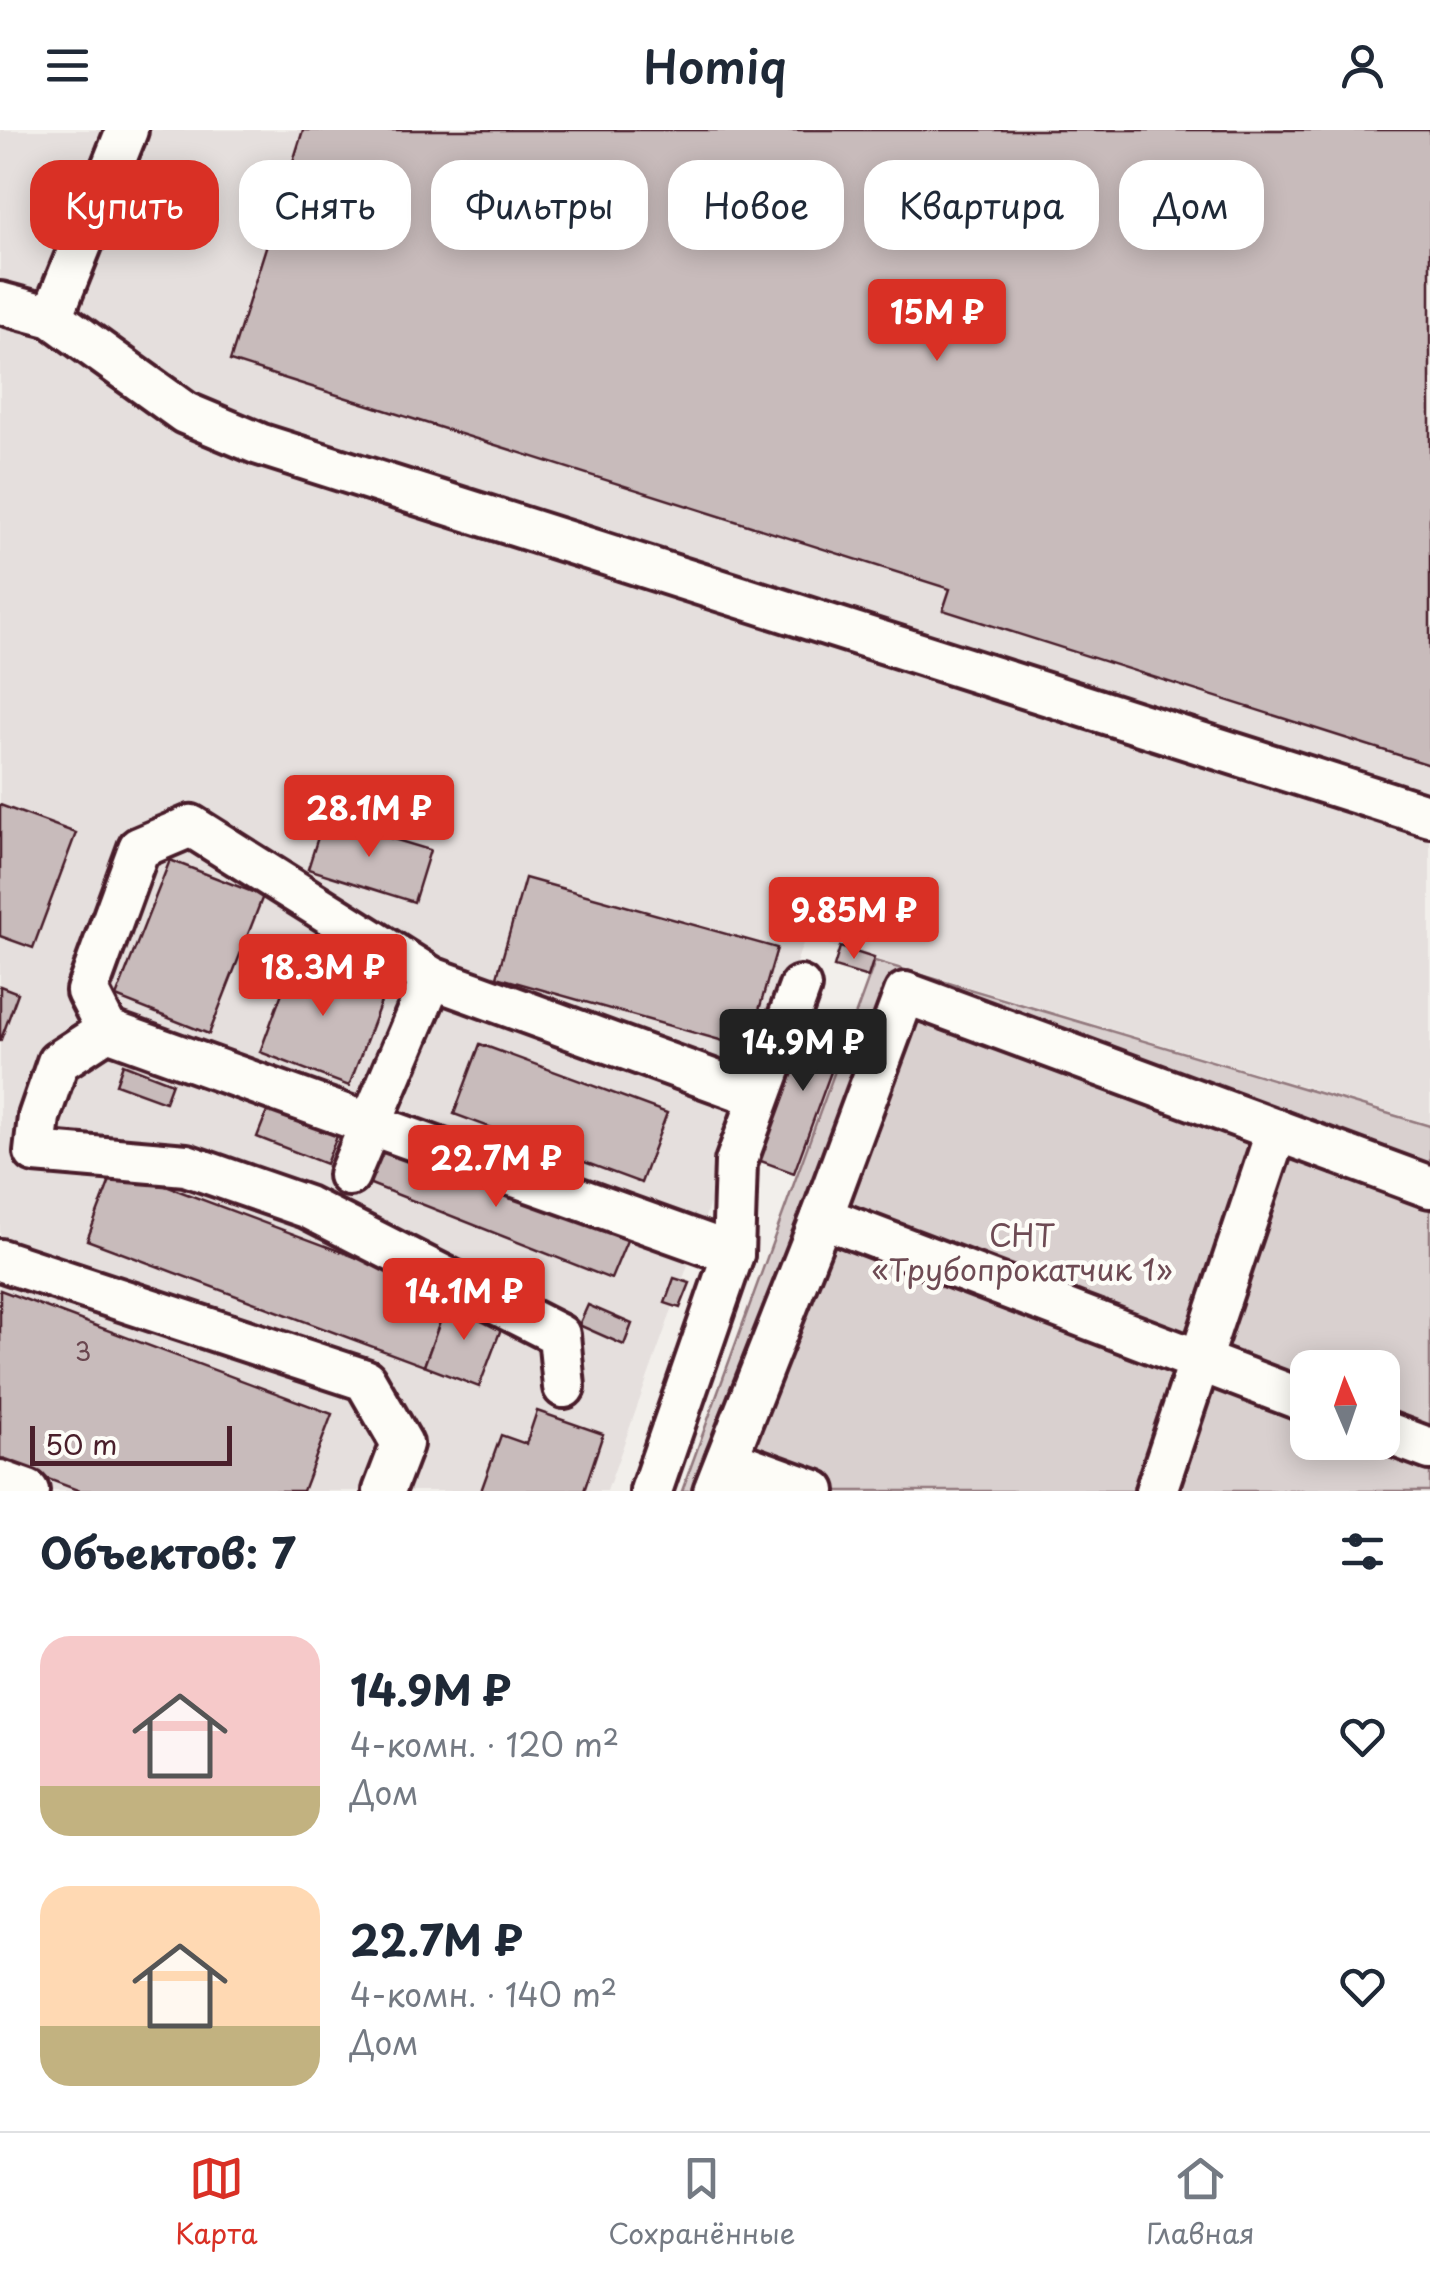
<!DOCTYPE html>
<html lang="ru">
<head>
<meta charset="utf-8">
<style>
	:root { --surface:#fff; --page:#f6f6f7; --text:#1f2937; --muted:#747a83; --line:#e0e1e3; --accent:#d93025 }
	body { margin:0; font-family:"Playpen Sans",sans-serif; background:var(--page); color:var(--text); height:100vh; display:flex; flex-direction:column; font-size:38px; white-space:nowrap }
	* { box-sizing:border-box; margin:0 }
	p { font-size:32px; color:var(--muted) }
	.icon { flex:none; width:55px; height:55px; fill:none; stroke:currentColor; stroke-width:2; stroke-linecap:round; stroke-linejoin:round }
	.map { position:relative; height:1361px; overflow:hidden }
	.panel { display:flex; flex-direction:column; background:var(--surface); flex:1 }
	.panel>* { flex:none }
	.hud { position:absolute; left:30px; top:30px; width:1370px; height:90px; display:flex; gap:20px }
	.needle { width:65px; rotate:358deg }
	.controls { position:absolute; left:1290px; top:1220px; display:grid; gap:20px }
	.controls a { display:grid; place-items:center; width:110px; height:110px; border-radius:20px; background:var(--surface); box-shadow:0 5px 25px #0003; font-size:50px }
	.scale { position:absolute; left:30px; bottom:25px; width:202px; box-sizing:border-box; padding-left:10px; border:5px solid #4a1f2b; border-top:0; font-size:28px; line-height:35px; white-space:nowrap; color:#4a1f2b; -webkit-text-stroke:8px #fdfcf7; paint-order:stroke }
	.price { position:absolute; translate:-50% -85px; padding:0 22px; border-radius:10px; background:var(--accent); color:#fff; font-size:32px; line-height:65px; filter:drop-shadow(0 2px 5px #0008) }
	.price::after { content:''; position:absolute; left:50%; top:60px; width:30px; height:22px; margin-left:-15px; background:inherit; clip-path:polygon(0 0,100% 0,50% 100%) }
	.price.current { background:#222; color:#fff }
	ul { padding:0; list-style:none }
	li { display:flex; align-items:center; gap:30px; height:250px; padding:0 40px }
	li span { display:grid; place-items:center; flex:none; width:280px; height:200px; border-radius:30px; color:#555 }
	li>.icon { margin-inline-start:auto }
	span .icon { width:120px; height:120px; fill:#fffc; stroke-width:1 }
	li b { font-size:42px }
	h2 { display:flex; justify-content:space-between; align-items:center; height:120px; padding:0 40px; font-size:42px }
	.tag { padding:0 35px; border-radius:30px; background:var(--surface); box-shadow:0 5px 25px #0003; font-size:35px; line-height:90px }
	.tag.current { background:var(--accent); color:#fff }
	header { display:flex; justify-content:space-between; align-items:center; height:130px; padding:0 40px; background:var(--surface); font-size:45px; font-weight:600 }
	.tab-bar { display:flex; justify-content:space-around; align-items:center; height:140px; border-top:2px solid var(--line); background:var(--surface); font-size:28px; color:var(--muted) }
	.tab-bar a { display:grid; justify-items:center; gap:5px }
	.tab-bar .current { color:var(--accent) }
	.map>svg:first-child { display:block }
	.built { fill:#e5dfdd }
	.green { fill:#d9d0cf; stroke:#92787d; stroke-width:2.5; fill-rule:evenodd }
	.building { fill:#c8bbbb; stroke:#4a1f2b; stroke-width:2.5 }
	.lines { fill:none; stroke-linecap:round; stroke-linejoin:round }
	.minor-casing { stroke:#4a1f2b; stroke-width:48 }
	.minor { stroke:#fdfcf7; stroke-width:40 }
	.labels { text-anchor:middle; stroke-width:9; stroke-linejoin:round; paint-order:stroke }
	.number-label { font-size:25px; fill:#6a464f }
	.park-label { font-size:30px; fill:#6e4b54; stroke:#fdfcf7 }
</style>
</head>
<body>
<header><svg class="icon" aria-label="menu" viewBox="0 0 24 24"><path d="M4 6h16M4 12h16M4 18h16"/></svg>Homiq<svg class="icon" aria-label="person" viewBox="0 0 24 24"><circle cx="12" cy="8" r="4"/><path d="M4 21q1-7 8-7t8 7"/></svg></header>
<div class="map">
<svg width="1430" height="1361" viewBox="0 0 1430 1361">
	<rect width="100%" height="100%" fill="#f2efeb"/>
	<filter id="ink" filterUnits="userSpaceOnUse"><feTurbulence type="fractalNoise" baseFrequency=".01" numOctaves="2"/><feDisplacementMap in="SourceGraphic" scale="20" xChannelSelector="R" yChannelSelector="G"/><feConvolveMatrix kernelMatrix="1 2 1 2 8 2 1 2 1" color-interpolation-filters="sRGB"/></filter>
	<g filter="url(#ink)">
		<!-- built -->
		<polygon class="built" points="0,0 1430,0 1430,994 805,808 607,1361 0,1361"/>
		<!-- green -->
		<path class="green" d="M875,831L1430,996V1361H682ZM1308,1238H1382V1312H1308Z"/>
		<!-- building -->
		<g class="building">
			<polygon points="303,0 1430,0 1430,635 943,480 950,459 230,231"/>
			<polygon points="0,675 76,703 33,818 0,806"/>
			<polygon points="324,688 430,720 414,772 308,739"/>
			<polygon points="170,730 263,766 209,904 116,867"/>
			<polygon points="525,748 777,818 748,918 497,847"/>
			<polygon points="840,817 874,828 868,847 834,837"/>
			<polygon points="297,822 387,856 349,956 260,922"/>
			<polygon points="0,856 18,863 0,912"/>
			<polygon points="812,885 847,898 794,1043 758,1030"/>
			<polygon points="480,914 667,983 641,1053 454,984"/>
			<polygon points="123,934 172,953 165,972 116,954"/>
			<polygon points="270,974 339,1001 326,1034 257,1007"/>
			<polygon points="380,1010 628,1108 611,1149 363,1051"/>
			<polygon points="115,1037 451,1163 424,1236 87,1110"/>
			<polygon points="674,1148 690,1153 680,1178 665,1173"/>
			<polygon points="0,1160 332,1284 303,1361 80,1361 0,1331"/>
			<polygon points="448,1170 504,1191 479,1257 424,1236"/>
			<polygon points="588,1175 632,1194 624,1215 579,1195"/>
			<polygon points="537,1281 603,1304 584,1361 481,1361 501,1305 526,1314"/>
		</g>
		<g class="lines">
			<defs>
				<g id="minor">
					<polyline points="0,173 52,187 185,283 259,314 1430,686"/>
					<polyline points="52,187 127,0"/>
					<polyline points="107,900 58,932 39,987 35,1022 186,1035 307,1077 559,1205 564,1257"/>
					<polyline points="349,1045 432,848"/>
					<polyline points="822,1087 1308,1272"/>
					<polyline points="733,1124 107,900 87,861 139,718 191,696 432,848 759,967"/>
					<polyline points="0,1130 365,1250 402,1314 384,1361"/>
					<polyline points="1382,1301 1430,1319"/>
					<polyline points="727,1329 815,1361"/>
					<polyline points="0,1351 28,1361"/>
					<polyline points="651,1361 733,1124 736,1032 800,857"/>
					<polyline points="714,1361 822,1087 905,863 1430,1057"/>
					<polyline points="1156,1361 1277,1000"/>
				</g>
			</defs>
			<!-- minor casing -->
			<use href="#minor" class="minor-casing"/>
			<!-- minor -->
			<use href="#minor" class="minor"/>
		</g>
	</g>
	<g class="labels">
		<!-- number labels -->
		<g class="number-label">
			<text x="83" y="1231">3</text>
		</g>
		<!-- park labels -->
		<g class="park-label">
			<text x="1022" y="1117">СНТ<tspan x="1022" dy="34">«Трубопрокатчик 1»</tspan></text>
		</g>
	</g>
</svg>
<div class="controls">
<a><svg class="needle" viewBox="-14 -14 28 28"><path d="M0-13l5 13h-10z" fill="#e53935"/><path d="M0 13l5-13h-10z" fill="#747a83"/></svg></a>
</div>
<div class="scale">50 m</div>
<b class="price" style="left:937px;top:234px">15M ₽</b>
<b class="price" style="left:369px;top:730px">28.1M ₽</b>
<b class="price" style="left:854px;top:832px">9.85M ₽</b>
<b class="price" style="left:323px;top:889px">18.3M ₽</b>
<b class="price current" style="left:803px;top:964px">14.9M ₽</b>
<b class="price" style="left:496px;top:1080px">22.7M ₽</b>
<b class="price" style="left:464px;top:1213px">14.1M ₽</b>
<div class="hud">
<a class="tag current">Купить</a>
<a class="tag">Снять</a>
<a class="tag">Фильтры</a>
<a class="tag">Новое</a>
<a class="tag">Квартира</a>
<a class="tag">Дом</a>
</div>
</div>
<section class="panel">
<h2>Объектов: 7<svg class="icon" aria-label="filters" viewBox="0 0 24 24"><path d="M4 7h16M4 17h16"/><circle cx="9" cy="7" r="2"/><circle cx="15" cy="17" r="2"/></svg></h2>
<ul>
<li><span style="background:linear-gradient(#f6c9c9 75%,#c2b280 0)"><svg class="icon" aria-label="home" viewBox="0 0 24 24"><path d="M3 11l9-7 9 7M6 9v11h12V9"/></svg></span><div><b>14.9M ₽</b><p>4-комн. · 120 m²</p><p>Дом</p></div><svg class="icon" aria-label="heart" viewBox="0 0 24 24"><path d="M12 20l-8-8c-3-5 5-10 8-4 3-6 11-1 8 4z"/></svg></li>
<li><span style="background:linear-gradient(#ffd9b3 70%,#c2b280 0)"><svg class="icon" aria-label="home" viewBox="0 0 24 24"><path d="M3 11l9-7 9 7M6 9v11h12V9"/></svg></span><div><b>22.7M ₽</b><p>4-комн. · 140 m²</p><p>Дом</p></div><svg class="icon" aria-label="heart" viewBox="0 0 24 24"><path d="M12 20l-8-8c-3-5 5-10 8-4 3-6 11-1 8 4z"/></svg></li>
</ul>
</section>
<nav class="tab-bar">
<a class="current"><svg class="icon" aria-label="map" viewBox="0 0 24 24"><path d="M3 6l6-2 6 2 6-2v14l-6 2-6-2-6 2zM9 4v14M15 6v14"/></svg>Карта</a>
<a><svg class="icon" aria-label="saved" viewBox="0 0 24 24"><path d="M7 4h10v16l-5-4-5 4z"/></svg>Сохранённые</a>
<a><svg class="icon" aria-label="home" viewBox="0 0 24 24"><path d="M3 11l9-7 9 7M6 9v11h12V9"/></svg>Главная</a>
</nav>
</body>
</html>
